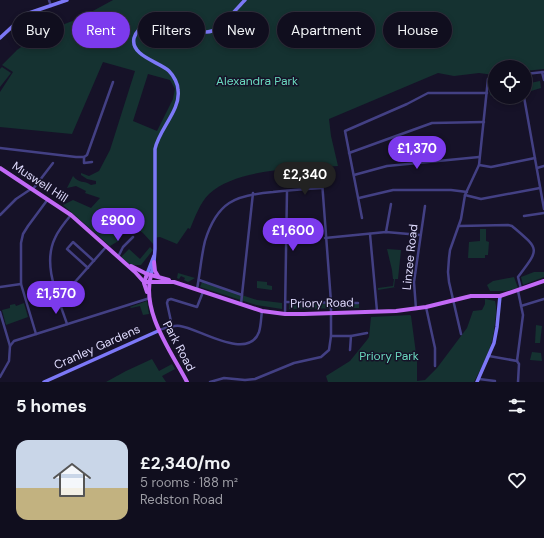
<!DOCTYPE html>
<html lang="en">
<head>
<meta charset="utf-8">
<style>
	:root { --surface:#100e1e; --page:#191727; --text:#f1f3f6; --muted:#9c9ca4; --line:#302e3c; --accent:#7c3aed }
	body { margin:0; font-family:"DM Sans",sans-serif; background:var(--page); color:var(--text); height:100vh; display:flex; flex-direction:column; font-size:15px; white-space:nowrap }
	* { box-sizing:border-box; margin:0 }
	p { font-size:13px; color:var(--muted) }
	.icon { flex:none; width:22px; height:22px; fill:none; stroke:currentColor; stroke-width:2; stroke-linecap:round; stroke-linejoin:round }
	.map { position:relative; height:382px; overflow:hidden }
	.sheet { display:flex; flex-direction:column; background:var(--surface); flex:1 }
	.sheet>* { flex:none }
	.guide { position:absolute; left:12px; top:12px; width:520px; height:36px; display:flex; gap:8px }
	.fabs { position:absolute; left:488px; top:60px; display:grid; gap:8px }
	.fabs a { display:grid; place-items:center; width:44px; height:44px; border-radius:50%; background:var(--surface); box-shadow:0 2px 6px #0003,0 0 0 1px var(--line); font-size:20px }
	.price { position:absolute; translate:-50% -34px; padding:0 9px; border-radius:14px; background:var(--accent); color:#fff; font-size:13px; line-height:26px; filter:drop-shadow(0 1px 2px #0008) }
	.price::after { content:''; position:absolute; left:50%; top:24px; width:12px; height:9px; margin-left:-6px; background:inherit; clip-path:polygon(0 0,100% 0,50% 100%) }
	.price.current { background:#222; color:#fff }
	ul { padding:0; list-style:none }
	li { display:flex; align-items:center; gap:12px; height:100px; padding:0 16px }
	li+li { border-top:1px solid var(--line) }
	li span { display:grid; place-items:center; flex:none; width:112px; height:80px; border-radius:12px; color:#555 }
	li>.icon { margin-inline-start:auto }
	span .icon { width:48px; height:48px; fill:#fffc; stroke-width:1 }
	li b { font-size:17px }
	h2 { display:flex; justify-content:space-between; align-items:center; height:48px; padding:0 16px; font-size:17px }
	.tag { padding:0 14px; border-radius:18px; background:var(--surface); box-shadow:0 2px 6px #0003,0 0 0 1px var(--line); font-size:14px; line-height:36px }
	.tag.current { background:var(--accent); color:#fff }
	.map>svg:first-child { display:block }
	.green { fill:#153231; fill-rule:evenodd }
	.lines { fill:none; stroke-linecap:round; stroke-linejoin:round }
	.street { stroke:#434084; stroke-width:2.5 }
	.secondary { stroke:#7c78f7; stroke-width:3.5 }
	.primary { stroke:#c269f6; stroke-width:4 }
	.labels { text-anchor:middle; stroke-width:3; stroke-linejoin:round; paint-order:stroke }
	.park-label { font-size:12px; fill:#6adabf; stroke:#161228 }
	.street-label { font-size:12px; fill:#dfdbfd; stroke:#161228 }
</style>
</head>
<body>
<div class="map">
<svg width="544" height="382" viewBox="0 0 544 382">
	<rect width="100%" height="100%" fill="#161228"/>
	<!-- green -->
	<g class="green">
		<path d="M113,0H544V69L525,71V67H495V75H494L479,73L454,76L438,73L329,119L331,136L338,166C301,169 238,167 209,194C200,203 195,217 190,229L188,228L177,244L160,237L154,238V245L143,233L124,220L112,233L120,240L110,246L63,205L73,200L91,208L100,198L85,193L86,191L76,186L67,188L73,176C79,184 84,180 91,185L96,184V181L87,179L81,175V173L89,176L99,171L110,150L135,71L103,62L72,134L0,127V92L13,72L2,65L17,50L39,34L80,18ZM148,74L170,80L175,89L173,99L157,131L133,121Z"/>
		<polygon points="2,67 11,73 0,87 0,69"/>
		<polygon points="540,81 541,88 531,91 530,83"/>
		<polygon points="491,82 495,82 495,96 490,95"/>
		<polygon points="480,229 486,229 486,241 489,242 488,255 485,255 485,258 468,258 469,242 480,241"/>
		<polygon points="150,247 153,250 141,265 131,265 121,257 129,249 140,259"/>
		<polygon points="387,249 401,250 398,279 395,279 394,287 396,287 378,290 378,288 393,286 394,279 393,279 392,270"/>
		<polygon points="534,272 544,272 544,277 523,285 521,277"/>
		<polygon points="178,273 195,278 188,282 184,280 185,278 181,276 179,279 177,278"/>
		<polygon points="514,277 518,288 506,291 490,291 487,285 493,281"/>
		<polygon points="257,281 267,282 267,285 272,286 272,290 257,288"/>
		<polygon points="202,282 257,300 282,303 282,309 256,305 200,287"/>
		<path d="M485,299L495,301C497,308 496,315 495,323C493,347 485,360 474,382H328L326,376L350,361L367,340L369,337L371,317L410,315L411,316L417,361V381L425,380L437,368L467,328L473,311L482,310L485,304Z"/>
		<polygon points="147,301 149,314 143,315 140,306 131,308 130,307"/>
		<polygon points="24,303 28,317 6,325 2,310 10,308 10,305 15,304 16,306"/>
		<polygon points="289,304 359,304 359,308 289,309"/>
		<polygon points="536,325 542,326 540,343 535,343"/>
		<polygon points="532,352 541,353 542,361 530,360"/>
		<polygon points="152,359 159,371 172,364 175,369 162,376 166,382 106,382 126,371"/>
	</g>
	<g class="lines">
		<!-- street -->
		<g class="street">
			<polyline points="49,0 51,6"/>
			<polyline points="542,72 544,80"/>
			<polyline points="525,74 544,72"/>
			<polyline points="524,97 544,209"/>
			<polyline points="0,148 76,157 84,157 87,155 113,82"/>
			<polyline points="349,153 432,123 484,122"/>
			<polyline points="84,157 84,163 92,162"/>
			<polyline points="479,165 491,167 535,158"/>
			<polyline points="537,168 544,166"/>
			<polyline points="354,175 387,166 479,157"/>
			<polyline points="33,189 53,163"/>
			<polyline points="465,195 481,199 540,188"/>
			<polyline points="359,198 393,190 451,190 467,192"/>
			<polyline points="0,215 16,199 31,189"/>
			<polyline points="524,216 544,213"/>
			<polyline points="362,218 345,131 407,104 428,93 487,93"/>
			<path d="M459,226L508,225L512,226C540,250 540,248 518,277L521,289"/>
			<polyline points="386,232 391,204"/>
			<polyline points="370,234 377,311"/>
			<polyline points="325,238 386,232 420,235"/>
			<polyline points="118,257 123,247 133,237"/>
			<polyline points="88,268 67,249 73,242 94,261"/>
			<polyline points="199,280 242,295"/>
			<polyline points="0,287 21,284"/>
			<path d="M197,289C200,274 201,257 205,241C217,202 235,195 273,192C289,190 305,189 322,188"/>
			<polyline points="59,300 106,247"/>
			<polyline points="285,302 358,303"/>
			<polyline points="241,304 253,193"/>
			<polyline points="521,306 544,299"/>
			<polyline points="426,307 435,348 435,366"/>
			<polyline points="416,309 414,282 425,206"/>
			<polyline points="0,312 10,346"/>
			<polyline points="285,314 287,191"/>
			<path d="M67,324C58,297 42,265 55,238C59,229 65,222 71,215"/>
			<polyline points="172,326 167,303 168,300 171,299 197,307 203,292"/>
			<path d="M159,330C166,328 172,325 180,326C198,328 248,362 259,332C261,326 261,318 262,311"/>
			<polyline points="36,334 21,284 21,243 23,234 28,226 48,199"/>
			<polyline points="461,334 449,282 448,272 449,258 450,250 461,219 465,195 479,165 488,79 495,79"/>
			<polyline points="331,336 351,336 367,333"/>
			<polyline points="350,350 351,336"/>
			<polyline points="489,356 517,361 519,364 518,382"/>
			<polyline points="517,361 523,315 518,291"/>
			<polyline points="0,377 9,361 10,346 14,341 150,298"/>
			<polyline points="479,379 495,381"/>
			<polyline points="210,382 224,378 245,380 255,379 294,363 321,357 329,350 331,336 331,302 321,168"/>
		</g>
		<!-- secondary -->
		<g class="secondary">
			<polyline points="0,38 26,14 67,0"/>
			<polyline points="147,274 154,256"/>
			<path d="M151,275L154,262L155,249V149C159,129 181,110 178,90C178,84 174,76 169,71C160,62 130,56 134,38C136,31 143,25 150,21C180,3 193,38 212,31C221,28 238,7 245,0"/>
			<polyline points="44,382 158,331"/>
			<polyline points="477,382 494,343 497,327 500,296"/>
		</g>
		<!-- primary -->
		<g class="primary">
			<polyline points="0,168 71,215 135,272 144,282 174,282 262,311 285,314 304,314 396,311 426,307 471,296 500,296 544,281"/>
			<polyline points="154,262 155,271 158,276"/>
			<polyline points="131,266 147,274 169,280"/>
			<polyline points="147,274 144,283 147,292"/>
			<path d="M151,275C141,312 171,351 187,382"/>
		</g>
	</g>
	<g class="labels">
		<!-- park labels -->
		<g class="park-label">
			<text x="257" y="85">Alexandra Park</text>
			<text x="389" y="360">Priory Park</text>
		</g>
		<!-- street labels -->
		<g class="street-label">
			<text transform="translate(40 182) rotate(33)" y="4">Muswell Hill</text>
			<text transform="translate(410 257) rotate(-84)" y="4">Linzee Road</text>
			<text transform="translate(322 303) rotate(-1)" y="4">Priory Road</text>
			<text transform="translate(179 346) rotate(62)" y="4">Park Road</text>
			<text transform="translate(97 347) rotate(-24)" y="4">Cranley Gardens</text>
		</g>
	</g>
</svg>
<div class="fabs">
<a><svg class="icon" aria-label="locate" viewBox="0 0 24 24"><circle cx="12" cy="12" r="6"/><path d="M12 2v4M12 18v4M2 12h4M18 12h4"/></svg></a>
</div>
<b class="price" style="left:417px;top:170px">£1,370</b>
<b class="price current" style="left:305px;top:196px">£2,340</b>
<b class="price" style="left:118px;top:242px">£900</b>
<b class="price" style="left:293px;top:252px">£1,600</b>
<b class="price" style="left:56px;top:315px">£1,570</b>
<div class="guide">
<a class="tag">Buy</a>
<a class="tag current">Rent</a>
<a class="tag">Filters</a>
<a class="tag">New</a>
<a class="tag">Apartment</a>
<a class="tag">House</a>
</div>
</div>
<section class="sheet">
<h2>5 homes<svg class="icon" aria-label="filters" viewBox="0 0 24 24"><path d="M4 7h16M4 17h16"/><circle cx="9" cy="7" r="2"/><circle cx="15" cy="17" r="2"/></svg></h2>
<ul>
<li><span style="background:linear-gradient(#c9d6e8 60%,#c2b280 0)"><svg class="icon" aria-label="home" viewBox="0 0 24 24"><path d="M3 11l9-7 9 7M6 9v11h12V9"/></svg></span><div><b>£2,340/mo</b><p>5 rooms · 188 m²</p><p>Redston Road</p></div><svg class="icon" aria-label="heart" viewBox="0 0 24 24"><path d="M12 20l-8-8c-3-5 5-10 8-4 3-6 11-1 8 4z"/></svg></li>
</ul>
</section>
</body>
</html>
